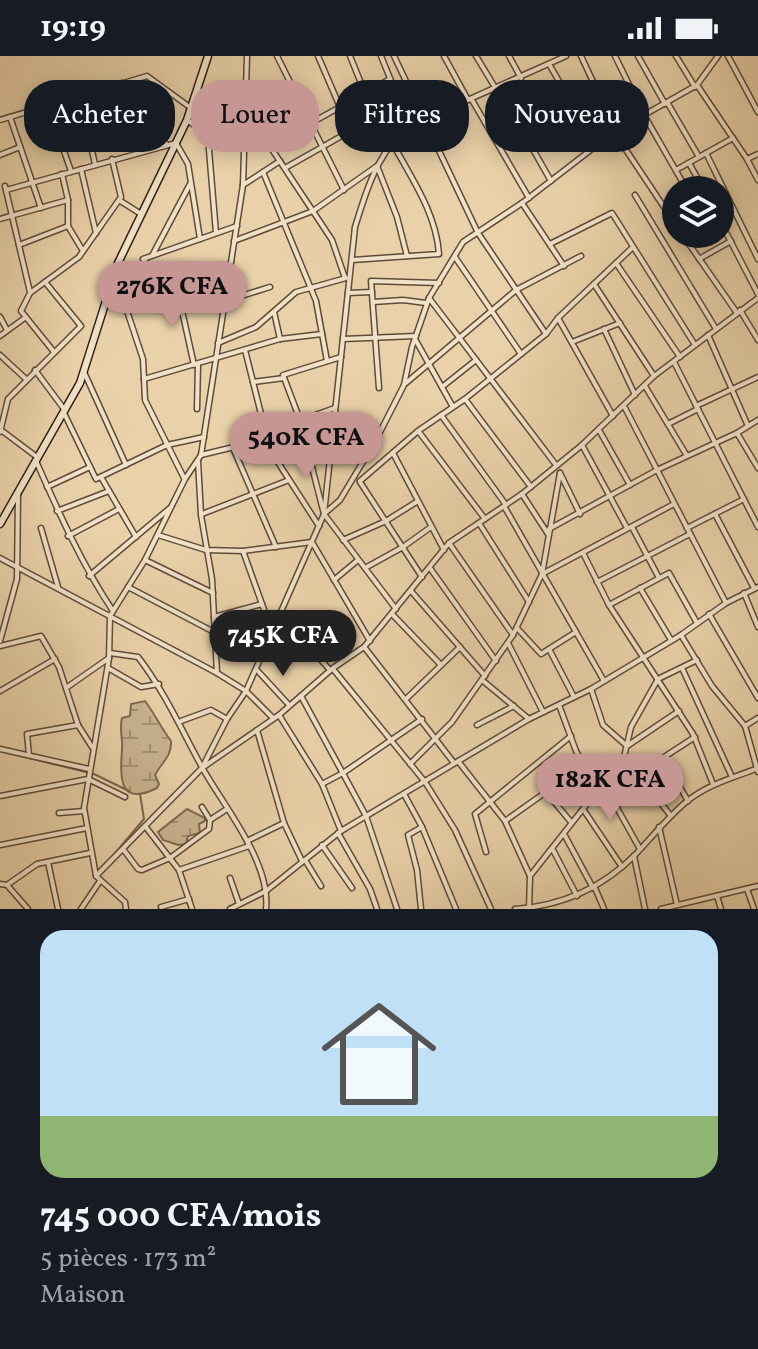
<!DOCTYPE html>
<html lang="fr">
<head>
<meta charset="utf-8">
<style>
	:root { --surface:#171b24; --page:#242831; --text:#f1f3f6; --muted:#9ea1a6; --line:#363941; --accent:#c59692 }
	body { margin:0; font-family:Vollkorn,serif; background:var(--page); color:var(--text); height:100vh; display:flex; flex-direction:column; font-size:30px; white-space:nowrap }
	* { box-sizing:border-box; margin:0 }
	p { font-size:26px; color:var(--muted) }
	.icon { flex:none; width:44px; height:44px; fill:none; stroke:currentColor; stroke-width:2; stroke-linecap:round; stroke-linejoin:round }
	.map { position:relative; height:853px; overflow:hidden }
	.sheet { display:flex; flex-direction:column; background:var(--surface); flex:1 }
	.sheet>* { flex:none }
	.banner { position:absolute; left:24px; top:24px; width:710px; height:72px; display:flex; gap:16px }
	.tools { position:absolute; left:662px; top:120px; display:grid; gap:16px }
	.tools a { display:grid; place-items:center; width:72px; height:72px; border-radius:50%; background:var(--surface); box-shadow:0 4px 20px #0003; font-size:40px }
	.price { position:absolute; translate:-50% -68px; padding:0 18px; border-radius:28px; background:var(--accent); color:#111; font-size:26px; line-height:52px; filter:drop-shadow(0 2px 4px #0008) }
	.price::after { content:''; position:absolute; left:50%; top:48px; width:24px; height:18px; margin-left:-12px; background:inherit; clip-path:polygon(0 0,100% 0,50% 100%) }
	.price.active { background:#222; color:#fff }
	ul { padding:0; list-style:none }
	li { display:grid; align-content:center; gap:16px; height:424px; padding:0 40px }
	li+li { border-top:2px solid var(--line) }
	li span { display:grid; place-items:center; height:248px; border-radius:24px; color:#555 }
	li>.icon { margin-inline-start:auto }
	span .icon { width:144px; height:144px; fill:#fffc; stroke-width:1 }
	li b { font-size:34px }
	.chip { padding:0 28px; border-radius:32px; background:var(--surface); box-shadow:0 4px 20px #0003; font-size:28px; line-height:72px }
	.chip.active { background:var(--accent); color:#111 }
	.status { display:flex; justify-content:space-between; align-items:center; height:56px; padding:0 40px; background:var(--surface); direction:ltr }
	.status svg { height:22px; fill:currentColor }
	.map>svg:first-child { display:block }
	.wetland { fill:url(#wetland-marsh); stroke:#7c6a52; stroke-width:2 }
	.lines { fill:none; stroke-linecap:round; stroke-linejoin:round }
	.stream { stroke:#796650; stroke-width:2 }
	.street-casing { stroke:#5e4c3a; stroke-width:7 }
	.secondary-casing { stroke:#2f2015; stroke-width:9 }
	.street { stroke:#f1e1c7; stroke-width:4 }
	.secondary { stroke:#f1e1c7; stroke-width:6 }
</style>
</head>
<body>
<div class="status"><b>19:19</b><svg viewBox="0 0 49 12"><path d="M0 12V9h3v3zM5 12V6h3v6zM10 12V3h3v9zM15 12V0h3v12zM26 1h20v11H26zM47 4h2v5h-2z"/></svg></div>
<div class="map">
<svg width="758" height="853" viewBox="0 0 758 853">
	<defs>
		<pattern id="wetland-marsh" width="20" height="14" patternUnits="userSpaceOnUse" patternTransform="scale(2)"><rect width="20" height="14" fill="#c9b390"/><path d="M1 5h8M5 5V1M11 12h8M15 12V8" fill="none" stroke="#a49174"/></pattern>
	</defs>
	<rect width="100%" height="100%" fill="#e9d1a9"/>
	<filter id="stains"><feTurbulence type="fractalNoise" baseFrequency=".0025" numOctaves="4"/><feColorMatrix values="0 0 0 0 .2 0 0 0 0 .09 0 0 0 0 .02 0 0 0 .5 -.17"/></filter>
	<radialGradient id="worn" r=".72"><stop offset=".6" stop-color="#630" stop-opacity="0"/><stop offset="1" stop-color="#630" stop-opacity=".3"/></radialGradient>
	<!-- wetland -->
	<g class="wetland">
		<path d="M145,645C155,658 161,672 171,685C172,700 162,706 155,719L159,728L157,732C119,751 120,723 122,693C123,683 119,672 122,662L130,660L131,648Z"/>
		<polygon points="187,753 205,762 205,765 199,768 200,777 188,780 186,788 178,789 163,784 158,776"/>
	</g>
	<g class="lines">
		<!-- stream -->
		<g class="stream">
			<polyline points="0,695 94,718 129,735"/>
			<polyline points="111,802 144,763 140,738"/>
		</g>
		<defs>
			<g id="street">
				<polyline points="277,0 344,134"/>
				<polyline points="318,0 340,51"/>
				<polyline points="350,0 365,37"/>
				<polyline points="381,0 408,67"/>
				<polyline points="394,0 478,177 546,278"/>
				<polyline points="444,0 468,44"/>
				<polyline points="476,0 496,33"/>
				<polyline points="509,0 521,22"/>
				<polyline points="581,0 616,75"/>
				<polyline points="615,0 644,59 687,134"/>
				<polyline points="638,0 665,48"/>
				<polyline points="676,0 695,31"/>
				<polyline points="728,0 758,56"/>
				<polyline points="549,8 596,89"/>
				<polyline points="122,27 167,89"/>
				<polyline points="697,29 747,103 758,124"/>
				<polyline points="498,32 551,125"/>
				<polyline points="197,36 246,54 332,184 345,222"/>
				<polyline points="472,44 529,142"/>
				<polyline points="667,46 699,101"/>
				<polyline points="48,50 71,115"/>
				<polyline points="10,61 41,152"/>
				<polyline points="0,64 147,20 191,52"/>
				<polyline points="187,64 203,75 208,82 216,177"/>
				<polyline points="423,64 566,0"/>
				<polyline points="86,69 95,108"/>
				<polyline points="270,90 390,23"/>
				<polyline points="706,97 758,203"/>
				<polyline points="0,99 20,91"/>
				<polyline points="747,103 758,98"/>
				<polyline points="689,107 704,134"/>
				<polyline points="285,112 400,47"/>
				<polyline points="81,113 96,177"/>
				<polyline points="676,114 733,82"/>
				<polyline points="263,116 316,245 327,305"/>
				<polyline points="62,118 68,144 68,170 83,195"/>
				<polyline points="243,129 280,105"/>
				<polyline points="5,130 30,236"/>
				<polyline points="6,134 176,87 188,108 200,183"/>
				<polyline points="635,139 716,273"/>
				<polyline points="119,144 141,158"/>
				<polyline points="522,147 564,210"/>
				<polyline points="666,156 676,150"/>
				<polyline points="0,163 68,144"/>
				<polyline points="720,165 758,238"/>
				<polyline points="676,169 614,76 697,29 718,0"/>
				<polyline points="682,178 737,257"/>
				<polyline points="234,185 313,155 377,110 397,161 407,200"/>
				<polyline points="550,188 612,157 695,289"/>
				<polyline points="19,189 68,170"/>
				<polyline points="153,198 190,128"/>
				<polyline points="455,201 521,298"/>
				<polyline points="699,203 731,185"/>
				<path d="M352,204L439,198C436,156 411,122 392,86"/>
				<polyline points="616,207 680,301"/>
				<polyline points="594,228 654,320"/>
				<polyline points="177,232 194,309"/>
				<polyline points="170,234 143,203 237,170"/>
				<polyline points="348,237 372,236"/>
				<polyline points="429,242 556,409"/>
				<polyline points="108,243 125,249 229,214"/>
				<polyline points="225,245 270,231"/>
				<polyline points="373,246 403,244 426,247"/>
				<polyline points="125,249 143,303 145,344 184,422"/>
				<polyline points="740,254 758,284"/>
				<polyline points="274,256 280,283"/>
				<polyline points="0,261 7,274"/>
				<polyline points="558,262 613,360"/>
				<polyline points="604,273 635,339"/>
				<polyline points="708,279 748,370"/>
				<polyline points="0,280 26,261"/>
				<polyline points="343,283 416,280"/>
				<polyline points="415,283 453,351"/>
				<polyline points="572,286 620,267"/>
				<polyline points="218,287 256,271 296,236 346,222"/>
				<polyline points="245,294 270,394 319,470"/>
				<polyline points="54,296 21,255 30,237 79,201 121,141 112,103"/>
				<polyline points="0,299 26,323"/>
				<polyline points="341,301 283,319 300,364 324,458 396,553"/>
				<polyline points="674,306 758,471"/>
				<polyline points="35,314 64,353"/>
				<polyline points="84,316 126,409"/>
				<polyline points="144,323 280,283 322,278"/>
				<polyline points="253,326 284,322"/>
				<polyline points="406,327 516,234 581,200"/>
				<polyline points="645,330 687,400"/>
				<polyline points="442,331 476,304"/>
				<polyline points="379,332 371,225 439,227"/>
				<polyline points="465,343 531,431"/>
				<polyline points="624,350 726,547"/>
				<polyline points="696,350 758,321"/>
				<polyline points="197,353 198,308"/>
				<polyline points="64,357 96,423 167,389 204,381"/>
				<polyline points="335,358 376,384"/>
				<polyline points="441,359 506,449"/>
				<polyline points="668,368 698,353"/>
				<polyline points="1,374 37,401"/>
				<polyline points="599,374 630,429"/>
				<polyline points="0,376 8,343 81,270 45,226"/>
				<polyline points="419,376 485,463"/>
				<polyline points="265,377 335,352"/>
				<polyline points="737,377 758,412"/>
				<polyline points="582,389 627,472"/>
				<polyline points="233,392 276,491"/>
				<polyline points="393,397 444,494"/>
				<polyline points="201,399 267,383"/>
				<path d="M36,405C59,457 81,507 113,555"/>
				<polyline points="198,405 201,459 212,523 217,617"/>
				<polyline points="560,417 580,458"/>
				<polyline points="101,421 136,481"/>
				<polyline points="360,425 418,375 465,343 546,278 558,262 633,191"/>
				<polyline points="360,426 422,521"/>
				<polyline points="47,431 90,411"/>
				<polyline points="522,438 548,478"/>
				<polyline points="504,450 604,625"/>
				<polyline points="57,455 109,435"/>
				<polyline points="202,458 289,424"/>
				<polyline points="324,458 340,444 376,384 404,329 412,291 429,242 463,186 522,147 614,76"/>
				<polyline points="715,458 754,532"/>
				<polyline points="479,467 529,546"/>
				<polyline points="632,471 659,522"/>
				<polyline points="41,472 58,531"/>
				<polyline points="687,472 744,443"/>
				<polyline points="549,473 657,414 737,377 758,364"/>
				<polyline points="158,479 206,494 243,495 312,486 370,585"/>
				<polyline points="68,480 119,453"/>
				<polyline points="343,484 386,465 418,445"/>
				<polyline points="449,487 513,579"/>
				<polyline points="243,495 272,576"/>
				<polyline points="583,497 609,549 693,678 713,728"/>
				<polyline points="0,502 217,617 246,635 273,662"/>
				<polyline points="145,504 213,537"/>
				<polyline points="365,512 403,491 431,471"/>
				<polyline points="430,512 496,605"/>
				<polyline points="542,518 674,448"/>
				<polyline points="89,520 170,452"/>
				<polyline points="334,524 358,504"/>
				<polyline points="597,526 690,478"/>
				<polyline points="128,531 214,576"/>
				<polyline points="640,532 671,584"/>
				<polyline points="411,535 485,620"/>
				<polyline points="744,537 758,571"/>
				<polyline points="609,549 669,517 697,567"/>
				<polyline points="392,558 440,608"/>
				<polyline points="709,558 758,642"/>
				<polyline points="281,560 330,614"/>
				<polyline points="214,561 262,548"/>
				<polyline points="517,572 541,598 576,576"/>
				<polyline points="243,575 262,600"/>
				<polyline points="681,579 712,630 745,670 758,716"/>
				<polyline points="0,585 17,523 18,438"/>
				<polyline points="508,587 543,656"/>
				<polyline points="0,590 41,580 59,611 78,669 92,691"/>
				<polyline points="365,592 454,707"/>
				<polyline points="549,593 574,641"/>
				<path d="M110,597L138,601C165,636 182,675 203,713C225,752 271,807 266,853"/>
				<polyline points="108,612 141,631 159,628"/>
				<polyline points="682,612 732,721"/>
				<polyline points="256,613 289,649"/>
				<polyline points="333,613 425,726 455,774 491,853"/>
				<polyline points="482,624 529,663"/>
				<polyline points="66,632 109,602"/>
				<polyline points="591,633 603,669 627,690 679,655"/>
				<polyline points="0,635 55,603"/>
				<polyline points="301,640 366,760 397,853"/>
				<polyline points="406,643 460,591"/>
				<polyline points="559,649 576,695 597,734"/>
				<polyline points="279,659 322,728 341,775"/>
				<polyline points="181,665 211,654 227,663"/>
				<polyline points="477,669 514,650"/>
				<polyline points="745,670 758,662"/>
				<polyline points="257,674 284,767 302,805"/>
				<polyline points="0,693 89,713"/>
				<polyline points="29,699 27,678 78,669"/>
				<polyline points="624,701 671,760"/>
				<polyline points="663,702 688,745"/>
				<polyline points="458,705 505,765 530,820"/>
				<polyline points="410,708 452,666 513,579 542,518 560,417"/>
				<path d="M203,710L227,663L246,635L324,458L355,171C371,120 379,95 419,57"/>
				<polyline points="638,718 695,681"/>
				<polyline points="603,727 640,793"/>
				<polyline points="322,728 343,717 422,663"/>
				<polyline points="404,738 422,771 456,853"/>
				<polyline points="0,740 88,723 125,741"/>
				<polyline points="202,751 210,764 227,753"/>
				<polyline points="583,753 622,811"/>
				<polyline points="59,757 84,755"/>
				<polyline points="505,765 546,736 571,766"/>
				<polyline points="145,770 179,814 192,853"/>
				<polyline points="659,771 677,849"/>
				<polyline points="338,777 370,833 377,853"/>
				<polyline points="564,778 593,832"/>
				<polyline points="247,785 284,767"/>
				<polyline points="0,789 87,772"/>
				<polyline points="322,789 352,832"/>
				<polyline points="552,792 577,840"/>
				<polyline points="123,793 138,813 142,814 170,802 209,773 210,764"/>
				<polyline points="486,796 475,758 571,680"/>
				<polyline points="634,800 645,853"/>
				<polyline points="305,804 321,830"/>
				<polyline points="48,806 58,853"/>
				<polyline points="179,814 249,790"/>
				<polyline points="96,820 202,712 279,659 333,612 364,591 449,487 522,438 582,389 654,320 758,242"/>
				<polyline points="230,822 239,848"/>
				<polyline points="0,828 7,829 37,808 90,797"/>
				<polyline points="7,829 28,853"/>
				<polyline points="595,832 604,853"/>
				<polyline points="747,833 754,853"/>
				<polyline points="717,840 721,853"/>
				<polyline points="161,851 189,843"/>
				<polyline points="81,853 100,825"/>
				<polyline points="126,853 125,846 96,820 84,752 109,602 110,560 145,504 185,423 201,399 243,129 247,0"/>
				<polyline points="230,853 266,835 341,775 529,663 591,633 681,579 726,547 758,531"/>
				<polyline points="421,853 417,814 408,779 422,771"/>
				<path d="M515,853C562,850 602,832 635,799C652,781 667,762 686,746C708,728 733,722 758,712"/>
				<polyline points="529,853 530,820 624,701 631,671 658,623 697,604"/>
				<polyline points="661,853 758,830"/>
			</g>
			<polyline id="secondary" points="0,468 80,327 118,207 187,64 208,0"/>
		</defs>
		<!-- street casing -->
		<use href="#street" class="street-casing"/>
		<!-- secondary casing -->
		<use href="#secondary" class="secondary-casing"/>
		<!-- street -->
		<use href="#street" class="street"/>
		<!-- secondary -->
		<use href="#secondary" class="secondary"/>
	</g>
	<rect width="100%" height="100%" filter="url(#stains)"/>
	<rect width="100%" height="100%" fill="url(#worn)"/>
</svg>
<div class="tools">
<a><svg class="icon" aria-label="layers" viewBox="0 0 24 24"><path d="M12 4l9 5-9 5-9-5zM3 14l9 5 9-5"/></svg></a>
</div>
<b class="price" style="left:172px;top:273px">276K CFA</b>
<b class="price" style="left:306px;top:424px">540K CFA</b>
<b class="price active" style="left:283px;top:622px">745K CFA</b>
<b class="price" style="left:610px;top:766px">182K CFA</b>
<div class="banner">
<a class="chip">Acheter</a>
<a class="chip active">Louer</a>
<a class="chip">Filtres</a>
<a class="chip">Nouveau</a>
</div>
</div>
<section class="sheet">
<ul>
<li><span style="background:linear-gradient(#bfe0f5 75%,#8fb573 0)"><svg class="icon" aria-label="home" viewBox="0 0 24 24"><path d="M3 11l9-7 9 7M6 9v11h12V9"/></svg></span><div><b>745 000 CFA/mois</b><p>5 pièces · 173 m²</p><p>Maison</p></div></li>
</ul>
</section>
</body>
</html>
